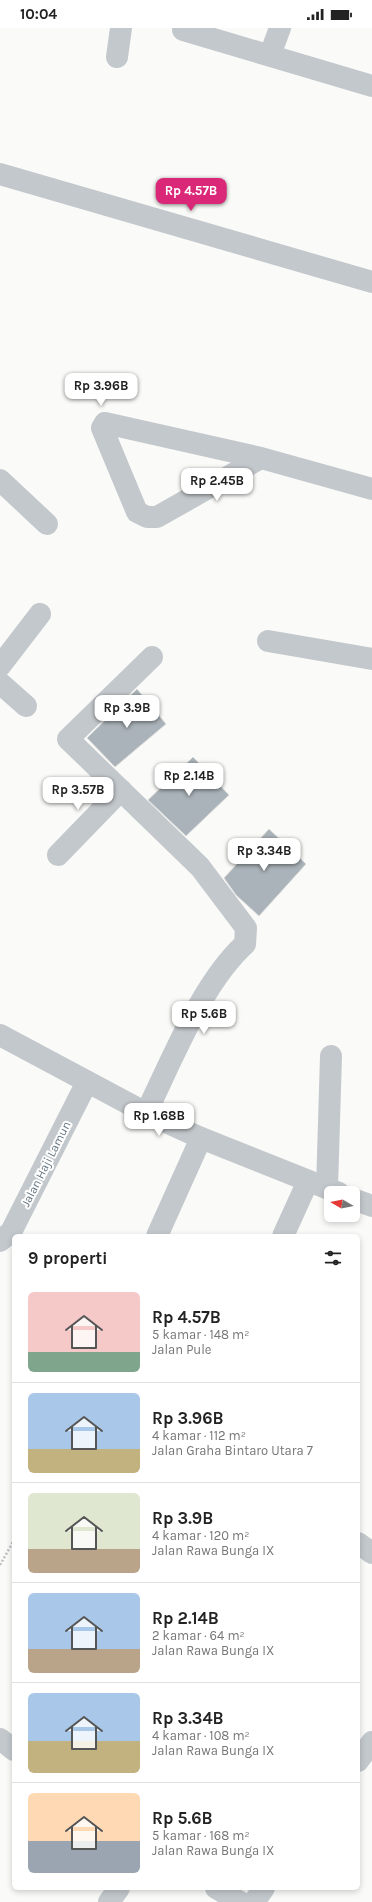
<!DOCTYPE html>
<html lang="id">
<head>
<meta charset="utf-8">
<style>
	:root { --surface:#fff; --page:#f6f6f6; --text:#222; --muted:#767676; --line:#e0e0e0; --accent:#db2777 }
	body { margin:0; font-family:Karla,sans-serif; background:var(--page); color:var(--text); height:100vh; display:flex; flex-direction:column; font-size:15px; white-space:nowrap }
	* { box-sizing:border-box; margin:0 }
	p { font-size:13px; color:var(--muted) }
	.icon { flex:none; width:22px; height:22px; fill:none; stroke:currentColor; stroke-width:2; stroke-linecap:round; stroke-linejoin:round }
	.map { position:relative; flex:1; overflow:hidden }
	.sheet { position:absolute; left:12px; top:1206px; width:348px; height:656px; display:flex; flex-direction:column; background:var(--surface); border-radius:6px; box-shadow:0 2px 6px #0003 }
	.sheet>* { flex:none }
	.needle { width:26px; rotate:279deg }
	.tools { position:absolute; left:324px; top:1158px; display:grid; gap:8px }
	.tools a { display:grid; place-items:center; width:36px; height:36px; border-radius:6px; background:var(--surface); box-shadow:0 2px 6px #0003; font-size:20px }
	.price { position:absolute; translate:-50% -34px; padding:0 9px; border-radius:8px; background:#fff; color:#222; font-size:13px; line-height:26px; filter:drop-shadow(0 1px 2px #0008) }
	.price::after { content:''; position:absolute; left:50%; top:24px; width:12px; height:9px; margin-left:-6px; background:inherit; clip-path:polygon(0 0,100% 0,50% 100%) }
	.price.active { background:var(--accent); color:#fff }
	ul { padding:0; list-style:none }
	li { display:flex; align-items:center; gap:12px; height:100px; padding:0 16px }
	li+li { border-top:1px solid var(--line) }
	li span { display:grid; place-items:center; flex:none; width:112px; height:80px; border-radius:6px; color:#555 }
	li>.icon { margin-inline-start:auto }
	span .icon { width:48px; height:48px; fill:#fffc; stroke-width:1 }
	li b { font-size:17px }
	h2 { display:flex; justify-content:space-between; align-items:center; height:48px; padding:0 16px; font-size:17px }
	.status { display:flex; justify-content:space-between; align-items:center; height:28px; padding:0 20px; background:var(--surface); direction:ltr }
	.status svg { height:11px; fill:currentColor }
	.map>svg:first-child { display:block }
	.building { fill:#aab3b9; stroke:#dcdcda }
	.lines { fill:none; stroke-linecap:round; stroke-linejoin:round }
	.path { stroke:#bbbfc2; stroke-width:2.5; stroke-dasharray:2 2; stroke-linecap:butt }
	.minor { stroke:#c3c8cc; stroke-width:22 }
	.labels { text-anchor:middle; stroke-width:4; stroke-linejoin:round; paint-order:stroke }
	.street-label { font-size:12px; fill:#657683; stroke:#fff }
</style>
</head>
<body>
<div class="status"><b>10:04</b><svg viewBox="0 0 49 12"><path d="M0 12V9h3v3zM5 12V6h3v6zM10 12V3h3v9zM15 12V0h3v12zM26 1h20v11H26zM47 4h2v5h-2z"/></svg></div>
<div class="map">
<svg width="372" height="1874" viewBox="0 0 372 1874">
	<rect width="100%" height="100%" fill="#fafaf8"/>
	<!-- building -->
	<g class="building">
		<polygon points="137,661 166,696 115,739 87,710"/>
		<polygon points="193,729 229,767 186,808 148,772"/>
		<polygon points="269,801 306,836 259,888 236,867 224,850"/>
	</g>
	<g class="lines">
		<!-- path -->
		<polyline class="path" points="0,1537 14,1512"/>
		<!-- minor -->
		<g class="minor">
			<polyline points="183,0 183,2 372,58"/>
			<polyline points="270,27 280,0"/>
			<polyline points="117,29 121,0"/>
			<polyline points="0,146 372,254"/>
			<polyline points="261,430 157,489 147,489 137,484 102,400 105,395 261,430 372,461"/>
			<polyline points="0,452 47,496"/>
			<polyline points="268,613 372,631"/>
			<polyline points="0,638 40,586"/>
			<polyline points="0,655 26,678"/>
			<polyline points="58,827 121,762"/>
			<polyline points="0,1007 146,1085 201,1110 339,1165"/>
			<path d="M146,1085C172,1032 202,955 245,916L246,900L200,839L68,711L152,629"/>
			<polyline points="327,1160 331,1028"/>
			<polyline points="353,1171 372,1178"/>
			<polyline points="157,1208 201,1110"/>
			<polyline points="283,1208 308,1153"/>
			<polyline points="0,1213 11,1204 87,1054"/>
			<polyline points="358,1515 372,1525"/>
			<polyline points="0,1711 14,1722"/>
			<polyline points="358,1733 372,1714"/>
			<polyline points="216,1860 240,1874"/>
			<polyline points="109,1874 119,1860"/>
			<polyline points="254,1874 264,1860"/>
		</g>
	</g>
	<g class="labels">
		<!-- street labels -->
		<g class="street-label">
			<text transform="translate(46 1136) rotate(-63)" y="4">Jalan Haji Lamun</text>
		</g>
	</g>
</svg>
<div class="tools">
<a><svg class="needle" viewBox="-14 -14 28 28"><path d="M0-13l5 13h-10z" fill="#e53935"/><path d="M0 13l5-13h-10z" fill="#767676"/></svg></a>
</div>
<b class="price active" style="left:191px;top:184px">Rp 4.57B</b>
<b class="price" style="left:101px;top:379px">Rp 3.96B</b>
<b class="price" style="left:217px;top:474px">Rp 2.45B</b>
<b class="price" style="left:127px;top:701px">Rp 3.9B</b>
<b class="price" style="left:189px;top:769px">Rp 2.14B</b>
<b class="price" style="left:78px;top:783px">Rp 3.57B</b>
<b class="price" style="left:264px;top:844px">Rp 3.34B</b>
<b class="price" style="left:204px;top:1007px">Rp 5.6B</b>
<b class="price" style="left:159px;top:1109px">Rp 1.68B</b>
<section class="sheet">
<h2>9 properti<svg class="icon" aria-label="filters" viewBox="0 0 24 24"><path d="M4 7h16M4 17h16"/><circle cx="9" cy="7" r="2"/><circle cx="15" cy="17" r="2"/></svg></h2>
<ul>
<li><span style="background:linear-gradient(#f6c9c9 75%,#7fa58c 0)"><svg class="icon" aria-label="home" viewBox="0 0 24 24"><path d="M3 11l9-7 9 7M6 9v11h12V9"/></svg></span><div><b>Rp 4.57B</b><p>5 kamar · 148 m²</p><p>Jalan Pule</p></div></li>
<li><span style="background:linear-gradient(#a9c7e8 70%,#c2b280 0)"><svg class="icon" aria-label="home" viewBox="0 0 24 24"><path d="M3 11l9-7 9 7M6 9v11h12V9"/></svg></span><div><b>Rp 3.96B</b><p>4 kamar · 112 m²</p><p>Jalan Graha Bintaro Utara 7</p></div></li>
<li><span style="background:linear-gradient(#dfe7d0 70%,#b9a48a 0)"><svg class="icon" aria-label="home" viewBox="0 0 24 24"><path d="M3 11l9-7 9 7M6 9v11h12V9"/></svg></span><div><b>Rp 3.9B</b><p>4 kamar · 120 m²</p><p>Jalan Rawa Bunga IX</p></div></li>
<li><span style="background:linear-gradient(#a9c7e8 70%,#b9a48a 0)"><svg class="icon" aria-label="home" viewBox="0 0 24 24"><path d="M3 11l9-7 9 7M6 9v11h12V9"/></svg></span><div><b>Rp 2.14B</b><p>2 kamar · 64 m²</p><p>Jalan Rawa Bunga IX</p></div></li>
<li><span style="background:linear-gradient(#a9c7e8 60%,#c2b280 0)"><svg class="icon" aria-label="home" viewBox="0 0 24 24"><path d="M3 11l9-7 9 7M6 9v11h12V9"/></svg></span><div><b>Rp 3.34B</b><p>4 kamar · 108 m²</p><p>Jalan Rawa Bunga IX</p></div></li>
<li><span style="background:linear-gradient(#ffd9b3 60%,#9aa5b1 0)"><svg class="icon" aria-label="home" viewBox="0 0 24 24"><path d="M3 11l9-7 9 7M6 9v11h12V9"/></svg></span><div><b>Rp 5.6B</b><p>5 kamar · 168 m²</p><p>Jalan Rawa Bunga IX</p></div></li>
</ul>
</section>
</div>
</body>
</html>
